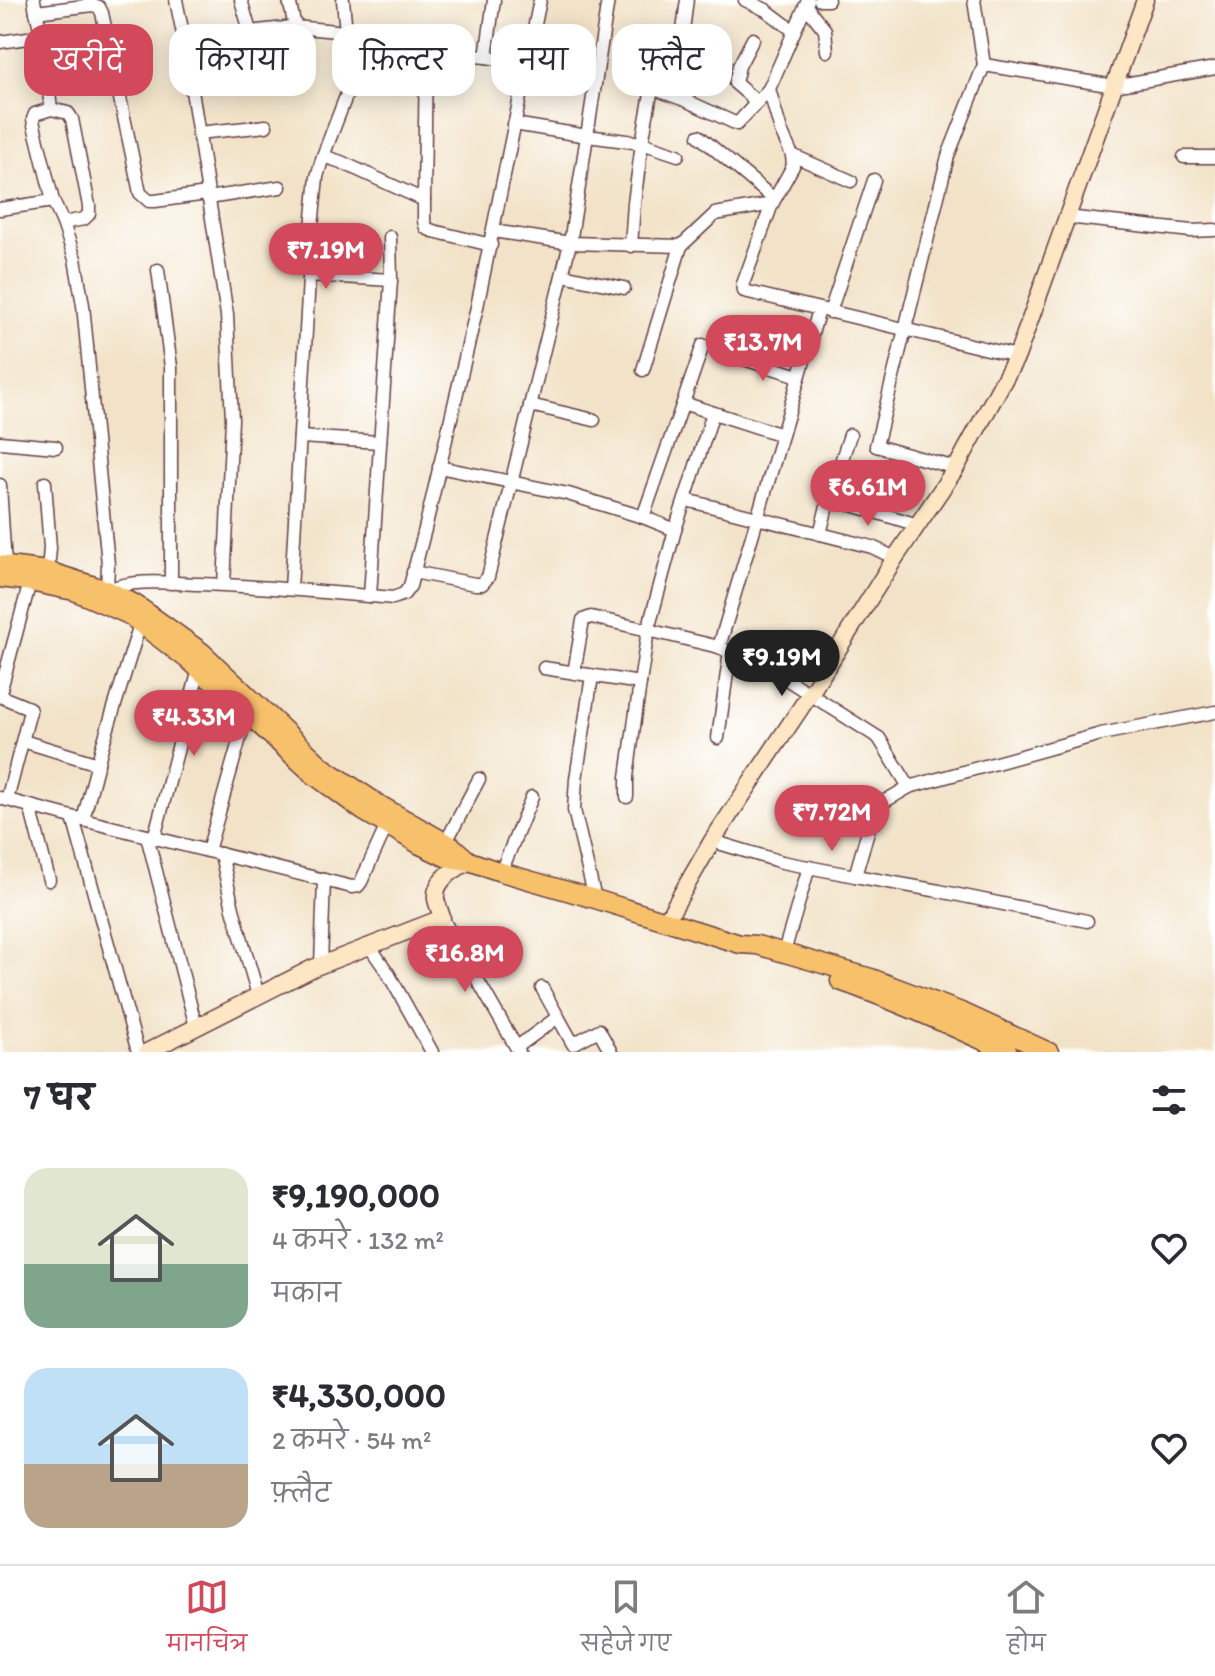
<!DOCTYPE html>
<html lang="hi">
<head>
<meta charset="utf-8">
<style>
	:root { --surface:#fff; --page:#f2f2f3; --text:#2b2b33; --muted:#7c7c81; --line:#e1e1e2; --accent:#d1495b }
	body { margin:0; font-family:Itim,"Playpen Sans Deva",sans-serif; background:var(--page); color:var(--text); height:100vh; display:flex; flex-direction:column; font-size:30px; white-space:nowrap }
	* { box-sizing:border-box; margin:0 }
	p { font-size:26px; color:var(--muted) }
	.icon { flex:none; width:44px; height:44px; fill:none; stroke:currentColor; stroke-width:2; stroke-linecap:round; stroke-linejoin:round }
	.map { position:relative; height:1052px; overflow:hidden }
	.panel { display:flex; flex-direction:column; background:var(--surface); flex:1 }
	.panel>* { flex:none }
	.banner { position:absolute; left:24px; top:24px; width:800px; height:72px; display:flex; gap:16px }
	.price { position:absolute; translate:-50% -68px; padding:0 18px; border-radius:28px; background:var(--accent); color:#fff; font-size:26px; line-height:52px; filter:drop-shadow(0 2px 4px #0008) }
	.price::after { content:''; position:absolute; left:50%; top:48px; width:24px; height:18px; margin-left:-12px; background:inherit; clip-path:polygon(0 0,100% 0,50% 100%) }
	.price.current { background:#222; color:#fff }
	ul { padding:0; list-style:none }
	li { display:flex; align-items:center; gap:24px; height:200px; padding:0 24px }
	li span { display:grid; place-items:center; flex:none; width:224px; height:160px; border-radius:24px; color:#555 }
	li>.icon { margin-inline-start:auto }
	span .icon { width:96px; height:96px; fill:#fffc; stroke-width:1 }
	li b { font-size:34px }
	h2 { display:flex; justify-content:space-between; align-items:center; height:96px; padding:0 24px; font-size:34px }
	.pill { padding:0 28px; border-radius:24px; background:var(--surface); box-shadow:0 4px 20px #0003; font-size:28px; line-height:72px }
	.pill.current { background:var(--accent); color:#fff }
	.dock { display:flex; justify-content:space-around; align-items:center; height:112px; border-top:2px solid var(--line); background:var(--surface); font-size:22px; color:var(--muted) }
	.dock a { display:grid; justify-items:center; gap:4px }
	.dock .current { color:var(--accent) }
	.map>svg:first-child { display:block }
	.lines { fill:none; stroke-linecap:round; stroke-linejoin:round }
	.street-casing { stroke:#633c43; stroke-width:15 }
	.secondary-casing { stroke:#633c43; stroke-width:19 }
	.primary-casing { stroke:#633c43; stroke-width:21 }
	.street { stroke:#fff; stroke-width:12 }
	.secondary { stroke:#fce6c4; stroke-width:16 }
	.primary { stroke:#f7c06b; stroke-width:18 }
</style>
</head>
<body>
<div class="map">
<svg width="1215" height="1052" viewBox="0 0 1215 1052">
	<rect width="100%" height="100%" fill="#fff"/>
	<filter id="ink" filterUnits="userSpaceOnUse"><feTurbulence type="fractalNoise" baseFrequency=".0125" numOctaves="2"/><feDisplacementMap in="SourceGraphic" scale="16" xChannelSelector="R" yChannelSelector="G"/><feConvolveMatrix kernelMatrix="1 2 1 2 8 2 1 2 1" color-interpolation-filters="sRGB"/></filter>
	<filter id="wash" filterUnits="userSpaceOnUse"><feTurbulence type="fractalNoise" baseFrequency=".006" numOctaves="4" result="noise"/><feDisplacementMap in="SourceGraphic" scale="32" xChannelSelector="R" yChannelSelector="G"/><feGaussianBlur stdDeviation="1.8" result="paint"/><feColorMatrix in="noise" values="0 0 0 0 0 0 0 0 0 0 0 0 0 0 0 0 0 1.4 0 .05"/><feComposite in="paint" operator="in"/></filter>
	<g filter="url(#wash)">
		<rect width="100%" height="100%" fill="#f2e3c8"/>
	</g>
	<g filter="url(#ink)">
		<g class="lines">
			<defs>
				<g id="street">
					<polyline points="34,0 36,12 93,5 99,7 102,13 140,193 149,201 155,201 207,194"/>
					<polyline points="176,0 184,39"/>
					<polyline points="241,0 250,31"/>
					<polyline points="289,0 295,27"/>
					<polyline points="343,0 346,32"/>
					<polyline points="608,0 587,136 642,143 634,203 631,246"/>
					<polyline points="745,0 766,10 794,31"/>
					<polyline points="808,0 769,89 781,131 792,155 793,166 772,204 743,284 744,291 1017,356"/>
					<polyline points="820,0 828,0"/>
					<polyline points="974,0 984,65"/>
					<polyline points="806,6 825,30 827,51"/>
					<polyline points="36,12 42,36 51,109 68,113 72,119 89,206 89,214 84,219 63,223 75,259 83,305 108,564 107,590"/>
					<polyline points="753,39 739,66 735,83 757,102"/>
					<polyline points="0,42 42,36"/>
					<polyline points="486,57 494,0"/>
					<polyline points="527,63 540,0"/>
					<path d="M652,88C658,78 666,72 673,63C683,50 684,17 687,0"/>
					<polyline points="51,109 35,114 33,119 34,125 53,201 63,223"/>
					<polyline points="198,133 266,126"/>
					<polyline points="699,136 774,199"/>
					<polyline points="678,155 642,143 652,88 685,100 737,124 769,89"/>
					<polyline points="792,155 851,181"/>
					<polyline points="323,156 350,86"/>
					<polyline points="1184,157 1215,157"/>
					<polyline points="208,198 280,187"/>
					<polyline points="424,200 426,52"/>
					<polyline points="0,209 53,201"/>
					<polyline points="1067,217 1191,231 1215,230"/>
					<polyline points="493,231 570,243 681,246 715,214 772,204"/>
					<polyline points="158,270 171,367 171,583"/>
					<polyline points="309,275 391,280"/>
					<polyline points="563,275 624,288"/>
					<polyline points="830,312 874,180"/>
					<polyline points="737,357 799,376"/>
					<polyline points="643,370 681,246"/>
					<polyline points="683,403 703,345"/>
					<polyline points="530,405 594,420"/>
					<polyline points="300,437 380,442"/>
					<polyline points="0,442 56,447"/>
					<polyline points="439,467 568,494 643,517 675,530 648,630 719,647 783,677 879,738 909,787 1101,734 1215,712"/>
					<polyline points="956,468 876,446 948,156 984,65 1114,86 1215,68"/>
					<polyline points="45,483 50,548 48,571"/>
					<polyline points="0,485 5,565"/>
					<polyline points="829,498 850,435"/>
					<polyline points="686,500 872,547 895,558"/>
					<polyline points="643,517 683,403 782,435 819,310"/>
					<polyline points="675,530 713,413"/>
					<polyline points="820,534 829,498 918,525"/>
					<polyline points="413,572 475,584 482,584 488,577 570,243 587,136 514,124"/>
					<polyline points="291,589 312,227 317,177 323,156 341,162 424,200 424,221 426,228 433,231 491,245"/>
					<path d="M105,594L107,590C136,578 168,583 199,584C264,586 328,593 393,598L404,594L410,586L425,529L477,307L527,63L486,57L426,52L395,47L346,32L295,27L184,39L227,315L232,420L224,585"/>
					<polyline points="370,596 391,280 390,237"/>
					<polyline points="719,647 782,435"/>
					<polyline points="544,668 640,683 648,630 591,617 583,620 574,673"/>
					<polyline points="592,676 576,779 574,810 595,899"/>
					<polyline points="718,738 730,651"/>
					<polyline points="23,741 98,764"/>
					<polyline points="627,797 627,777 640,683"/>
					<polyline points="0,798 83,820 102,747 140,624"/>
					<polyline points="7,800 30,711 29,708 2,697 1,689 30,582"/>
					<polyline points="30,806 49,880"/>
					<polyline points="73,818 138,1052"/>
					<polyline points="83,820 352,887 358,886 361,882 387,825"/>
					<polyline points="147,836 196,1027"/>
					<polyline points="154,838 199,669"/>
					<polyline points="712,841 782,862 855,876 875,807 909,787"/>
					<polyline points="446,842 479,779"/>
					<polyline points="208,851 247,713"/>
					<polyline points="221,854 233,909 258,995"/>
					<polyline points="501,872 532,797"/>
					<polyline points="855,876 939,891 1087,921"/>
					<polyline points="442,918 519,1052"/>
					<polyline points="370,947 388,973 432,1052"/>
					<polyline points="784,952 809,867"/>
					<polyline points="321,965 324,880"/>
					<polyline points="542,988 558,1017"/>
					<polyline points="517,1047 558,1017 573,1044 599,1030 611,1052"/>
				</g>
				<g id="secondary">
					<polyline points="666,921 712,841 810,694 895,558 956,468 1017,356 1145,0"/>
					<path d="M147,1052L313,968L442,918C441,912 437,905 436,899C434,879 456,869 469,861"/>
				</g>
				<g id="primary">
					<polyline points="0,565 48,571 107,590 135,604 202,652 323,767 380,805 452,846 469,861"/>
					<polyline points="0,578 25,581 74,591 129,615 192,663 314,775 363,811 420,845 445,857 469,861 501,872 595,899 740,944 757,945 871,978 964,1013 1049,1052"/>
					<path d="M840,981C897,1001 953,1027 1008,1052"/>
				</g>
			</defs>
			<!-- street casing -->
			<use href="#street" class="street-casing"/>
			<!-- secondary casing -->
			<use href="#secondary" class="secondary-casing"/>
			<!-- primary casing -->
			<use href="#primary" class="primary-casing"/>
			<!-- street -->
			<use href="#street" class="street"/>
			<!-- secondary -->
			<use href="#secondary" class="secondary"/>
			<!-- primary -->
			<use href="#primary" class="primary"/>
		</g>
	</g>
</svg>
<b class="price" style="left:326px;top:291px">₹7.19M</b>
<b class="price" style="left:763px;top:383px">₹13.7M</b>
<b class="price" style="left:868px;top:528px">₹6.61M</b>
<b class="price current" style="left:782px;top:698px">₹9.19M</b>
<b class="price" style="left:194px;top:758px">₹4.33M</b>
<b class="price" style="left:832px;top:853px">₹7.72M</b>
<b class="price" style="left:465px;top:994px">₹16.8M</b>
<div class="banner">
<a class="pill current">खरीदें</a>
<a class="pill">किराया</a>
<a class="pill">फ़िल्टर</a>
<a class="pill">नया</a>
<a class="pill">फ़्लैट</a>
</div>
</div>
<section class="panel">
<h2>7 घर<svg class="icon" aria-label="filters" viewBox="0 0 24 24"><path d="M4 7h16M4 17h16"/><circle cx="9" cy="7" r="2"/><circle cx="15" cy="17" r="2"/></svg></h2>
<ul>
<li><span style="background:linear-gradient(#dfe7d0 60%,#7fa58c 0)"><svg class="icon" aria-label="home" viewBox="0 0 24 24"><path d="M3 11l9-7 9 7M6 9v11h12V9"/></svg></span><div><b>₹9,190,000</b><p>4 कमरे · 132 m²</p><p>मकान</p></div><svg class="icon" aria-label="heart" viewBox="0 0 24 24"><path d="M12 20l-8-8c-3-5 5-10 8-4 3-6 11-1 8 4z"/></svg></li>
<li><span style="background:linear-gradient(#bfe0f5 60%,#b9a48a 0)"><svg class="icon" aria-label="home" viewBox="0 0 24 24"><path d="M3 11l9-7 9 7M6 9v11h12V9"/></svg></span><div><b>₹4,330,000</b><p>2 कमरे · 54 m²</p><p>फ़्लैट</p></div><svg class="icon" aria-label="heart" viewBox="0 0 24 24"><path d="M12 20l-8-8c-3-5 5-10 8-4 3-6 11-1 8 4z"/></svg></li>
</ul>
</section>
<nav class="dock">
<a class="current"><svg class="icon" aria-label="map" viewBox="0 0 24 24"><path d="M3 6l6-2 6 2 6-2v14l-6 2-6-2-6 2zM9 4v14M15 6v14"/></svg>मानचित्र</a>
<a><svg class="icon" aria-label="saved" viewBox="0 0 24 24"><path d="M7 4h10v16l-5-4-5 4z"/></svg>सहेजे गए</a>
<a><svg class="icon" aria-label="home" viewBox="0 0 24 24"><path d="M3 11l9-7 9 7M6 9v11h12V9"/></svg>होम</a>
</nav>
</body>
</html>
